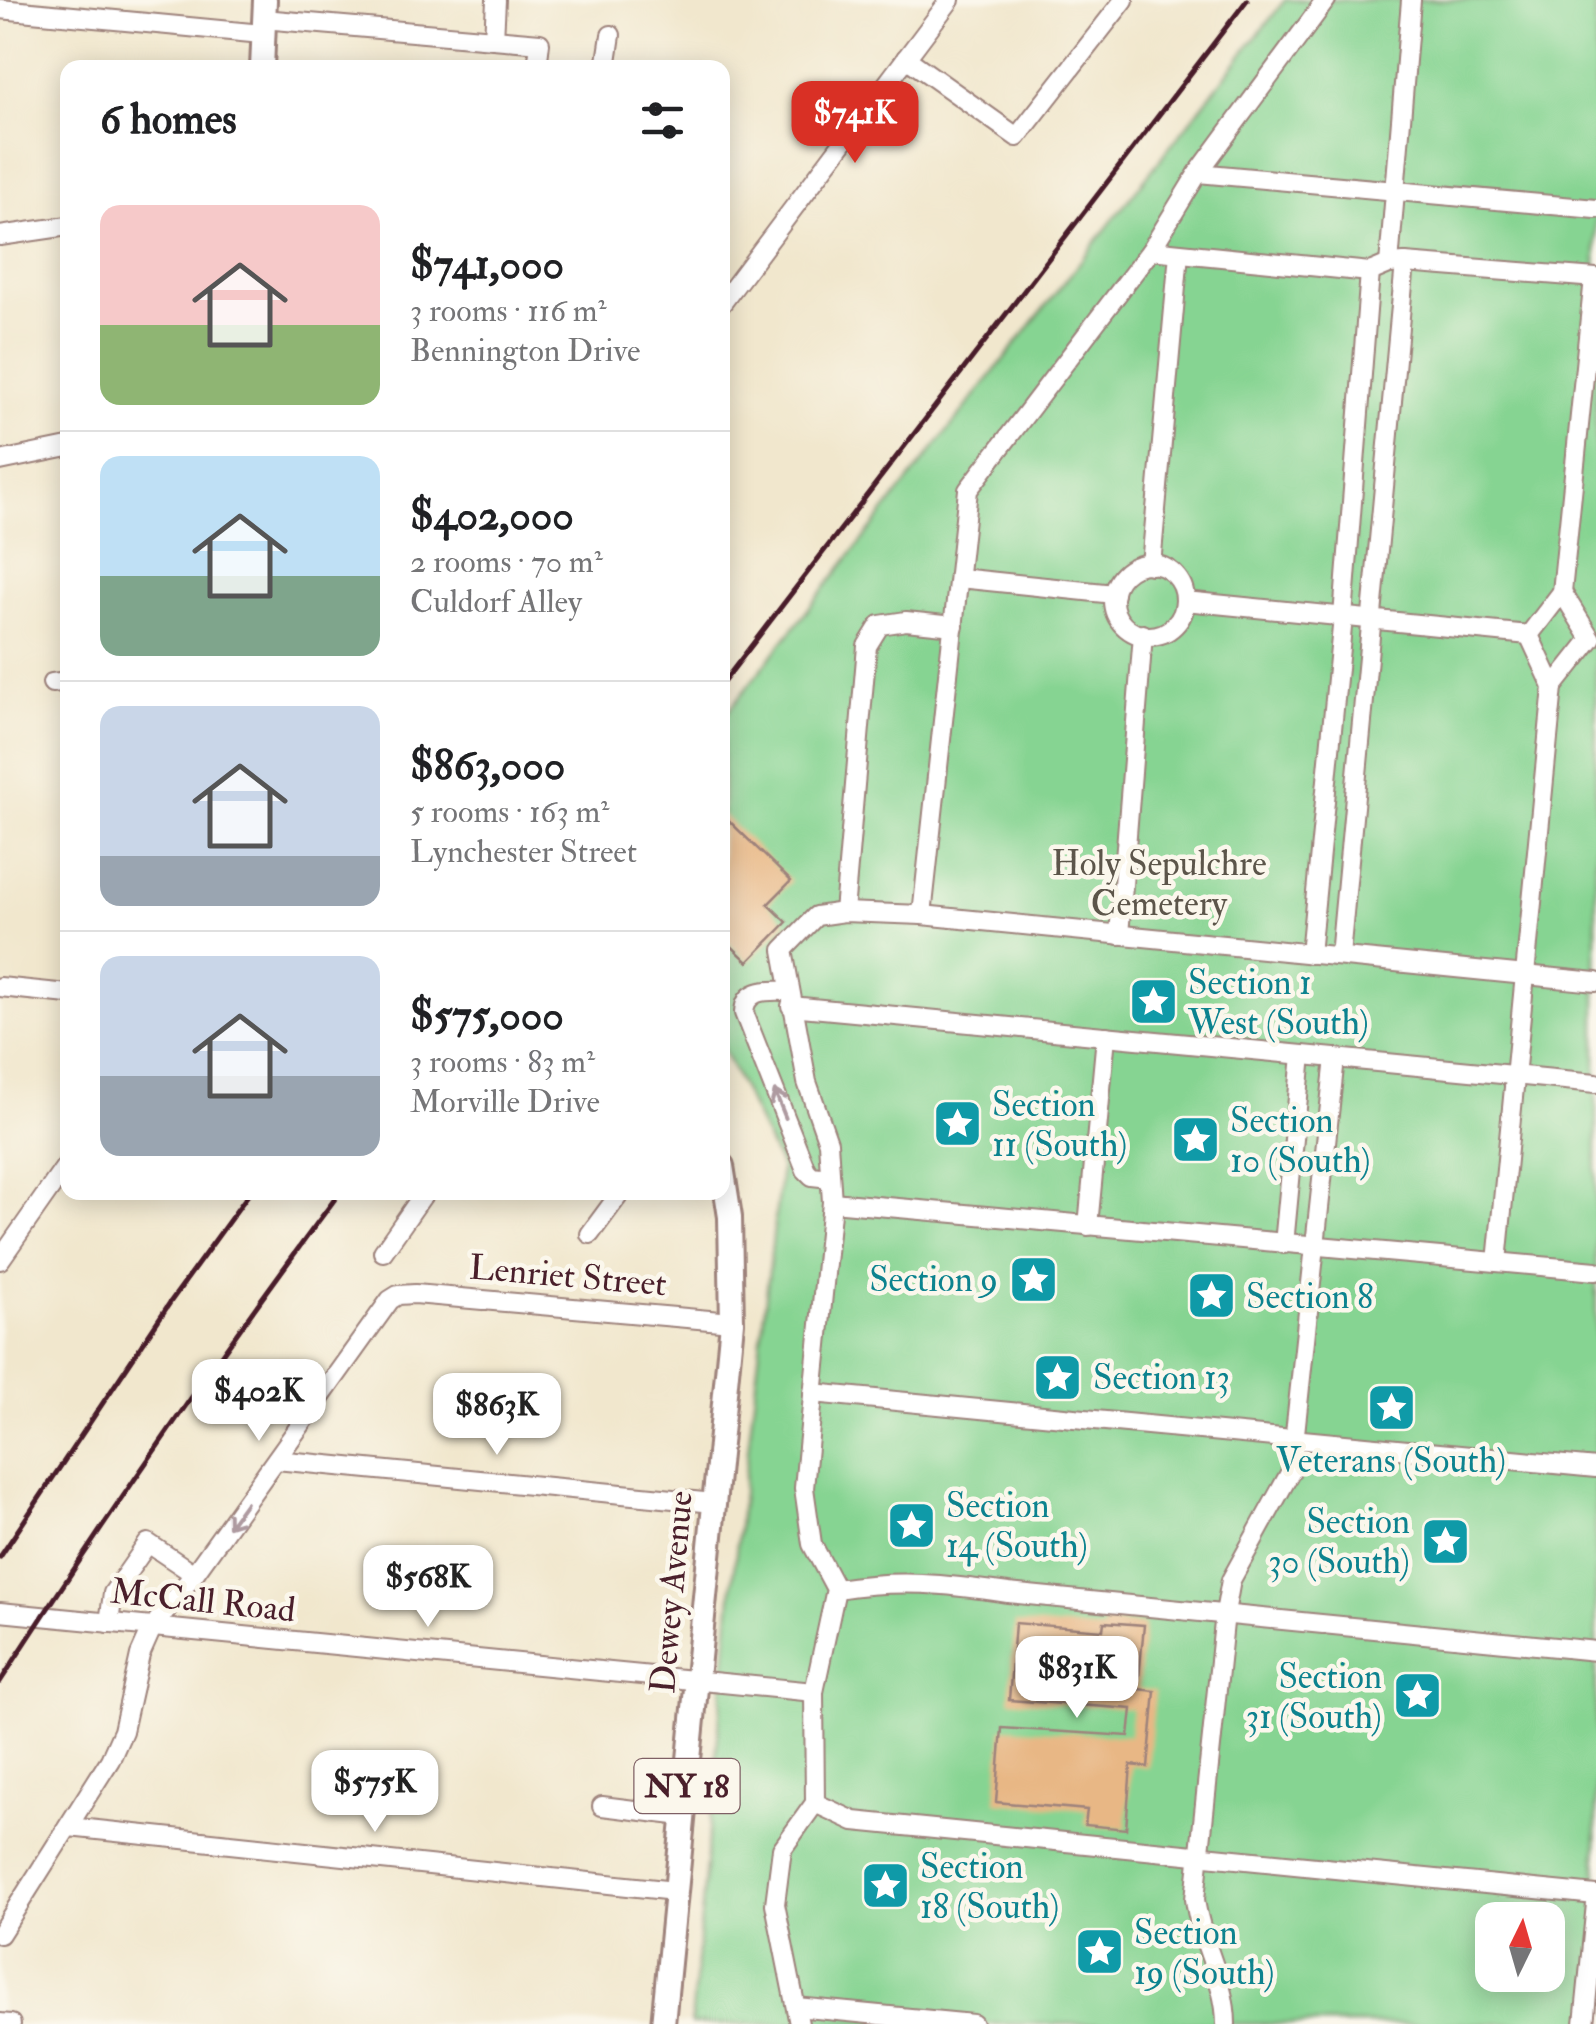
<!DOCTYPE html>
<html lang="en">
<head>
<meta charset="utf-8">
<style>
	:root { --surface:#fff; --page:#f2f2f2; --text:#202124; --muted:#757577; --line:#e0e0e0; --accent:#d93025 }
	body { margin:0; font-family:"IM FELL Double Pica",serif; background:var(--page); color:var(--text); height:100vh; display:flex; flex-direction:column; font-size:38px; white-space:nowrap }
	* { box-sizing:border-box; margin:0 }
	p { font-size:32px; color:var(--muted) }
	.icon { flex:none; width:55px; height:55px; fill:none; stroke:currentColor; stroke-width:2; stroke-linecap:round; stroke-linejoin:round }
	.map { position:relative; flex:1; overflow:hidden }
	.drawer { position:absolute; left:60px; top:60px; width:670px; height:1140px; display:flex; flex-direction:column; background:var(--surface); border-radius:20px; box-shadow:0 5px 25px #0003 }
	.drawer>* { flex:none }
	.needle { width:65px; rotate:5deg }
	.fabs { position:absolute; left:1475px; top:1902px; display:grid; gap:20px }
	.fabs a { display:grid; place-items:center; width:90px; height:90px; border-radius:20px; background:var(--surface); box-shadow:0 5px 25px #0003; font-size:50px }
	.price { position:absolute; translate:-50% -85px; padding:0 22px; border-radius:20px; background:#fff; color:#222; font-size:32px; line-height:65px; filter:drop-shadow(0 2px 5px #0008) }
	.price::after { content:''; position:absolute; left:50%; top:60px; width:30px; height:22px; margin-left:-15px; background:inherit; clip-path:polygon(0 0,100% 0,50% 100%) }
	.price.on { background:var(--accent); color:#fff }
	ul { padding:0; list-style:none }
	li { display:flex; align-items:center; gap:30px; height:250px; padding:0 40px }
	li+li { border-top:2px solid var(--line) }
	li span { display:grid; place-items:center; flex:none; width:280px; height:200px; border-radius:20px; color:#555 }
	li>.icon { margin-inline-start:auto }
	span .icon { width:120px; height:120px; fill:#fffc; stroke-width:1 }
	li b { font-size:42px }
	h2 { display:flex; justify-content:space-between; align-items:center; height:120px; padding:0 40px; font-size:42px }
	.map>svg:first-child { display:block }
	.green { fill:#86d492; stroke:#687a5e; stroke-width:2.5; fill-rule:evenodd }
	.building { fill:#e8b785 }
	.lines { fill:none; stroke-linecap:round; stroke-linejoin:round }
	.minor-casing { stroke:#9e837c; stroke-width:22 }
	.major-casing { stroke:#9e837c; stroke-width:28 }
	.minor { stroke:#fff; stroke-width:18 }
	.major { stroke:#fff; stroke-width:22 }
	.rail { stroke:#4a1f2b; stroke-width:5 }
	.oneway { stroke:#ae9aa0 }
	.labels { text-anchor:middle; stroke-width:9; stroke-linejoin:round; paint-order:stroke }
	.shield { fill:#fbf7ec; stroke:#7f6065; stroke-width:2.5 }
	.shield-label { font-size:32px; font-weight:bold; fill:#4a1f2b }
	.park-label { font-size:35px; fill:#5c554a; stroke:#fbf7ec }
	.culture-label { font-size:35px; fill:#0d838f; stroke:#fbf7ec; text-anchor:start }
	.street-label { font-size:35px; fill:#4a1f2b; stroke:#fbf7ec }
</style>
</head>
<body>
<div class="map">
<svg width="1596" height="2024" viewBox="0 0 1596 2024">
	<rect width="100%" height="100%" fill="#fbf7ec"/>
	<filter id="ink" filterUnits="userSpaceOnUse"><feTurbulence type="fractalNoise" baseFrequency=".01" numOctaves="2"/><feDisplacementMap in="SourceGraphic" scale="20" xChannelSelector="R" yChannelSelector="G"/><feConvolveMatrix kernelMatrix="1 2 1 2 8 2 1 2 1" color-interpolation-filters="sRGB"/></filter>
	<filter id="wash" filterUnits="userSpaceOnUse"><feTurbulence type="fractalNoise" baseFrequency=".0048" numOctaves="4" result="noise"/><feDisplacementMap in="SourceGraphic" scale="40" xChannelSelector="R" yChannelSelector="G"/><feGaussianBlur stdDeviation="2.25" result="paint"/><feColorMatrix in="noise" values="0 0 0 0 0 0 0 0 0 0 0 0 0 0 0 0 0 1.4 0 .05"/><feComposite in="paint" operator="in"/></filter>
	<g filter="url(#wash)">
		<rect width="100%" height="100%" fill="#f1e7cd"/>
		<!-- green -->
		<path class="green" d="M1285,0H1596V2024H691L732,1586L781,1168L723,1049V718ZM1492,1920H1548V1975H1492Z"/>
		<g id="blocks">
			<!-- building -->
			<g class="building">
				<polygon points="722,814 791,881 768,904 787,922 748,962 722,937"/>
				<polygon points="1104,1622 1144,1625 1138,1689 1155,1691 1148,1767 1131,1765 1126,1829 1085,1825 1087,1810 996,1802 1002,1728 1129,1736 1132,1709 1009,1700 1015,1623 1103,1630"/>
			</g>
		</g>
	</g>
	<g filter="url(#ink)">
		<use href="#blocks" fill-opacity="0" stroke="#9e837c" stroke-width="2.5"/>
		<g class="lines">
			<defs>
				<g id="minor">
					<polyline points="0,9 262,34"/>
					<polyline points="263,19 540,43 537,68"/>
					<polyline points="494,39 496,0"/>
					<polyline points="906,58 1017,137 1124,0"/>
					<polyline points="606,68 611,35"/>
					<polyline points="1198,173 1596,209"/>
					<polyline points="0,236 68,226"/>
					<polyline points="1151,250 1370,272 1389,264 1405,263 1596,278"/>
					<polyline points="1389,264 1411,0"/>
					<polyline points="722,303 950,0"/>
					<polyline points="0,461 68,447"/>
					<circle cx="1149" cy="600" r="36"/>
					<polyline points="1151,565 1179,253"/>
					<polyline points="959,578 1114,594"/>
					<polyline points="1562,592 1594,278"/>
					<polygon points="1562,592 1591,639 1553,687 1529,635"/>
					<polyline points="1185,601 1529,635"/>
					<polyline points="52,683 68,681"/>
					<polyline points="844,912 867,646 880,625 906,621 954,626"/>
					<polyline points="922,915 968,490 1151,250 1198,173 1326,0"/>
					<polyline points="1119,935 1143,634"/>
					<polyline points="1310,954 1343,617 1370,272"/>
					<polyline points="1340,956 1405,263"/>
					<polyline points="0,987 68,994"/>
					<path d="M789,991C770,991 745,987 744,1013L806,1170L812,1176L830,1178"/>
					<polyline points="791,1006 1596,1083"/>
					<polyline points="832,1202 1596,1271"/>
					<polyline points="1088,1226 1106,1036"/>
					<polyline points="590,1234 621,1192"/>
					<polyline points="1284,1244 1302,1055"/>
					<polyline points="383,1252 425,1192"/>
					<polyline points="0,1260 68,1163"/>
					<polyline points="1497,1262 1553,687"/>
					<polyline points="813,1393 1596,1468"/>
					<polyline points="276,1460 714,1503"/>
					<path d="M836,1589C899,1579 946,1584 1008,1593L1596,1651"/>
					<polyline points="0,1612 814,1692 836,1589 812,1544 804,1488 832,1202 828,1142 807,1082 783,950 816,916 844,912 922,915 1596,982"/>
					<polyline points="109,1623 113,1593 148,1543 194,1574"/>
					<polyline points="814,1692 815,1803 854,1821 1596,1895"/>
					<polyline points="602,1806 683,1816"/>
					<polyline points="69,1827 675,1891"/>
					<polyline points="0,1934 110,1760 123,1731 140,1655 152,1628 194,1574 390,1300 398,1295 415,1294 732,1322"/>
					<polyline points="796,2007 973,2024"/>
					<polyline points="0,2023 11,2024"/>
					<polyline points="799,2024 775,1904 782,1849 815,1803"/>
					<path d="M1226,2024C1226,1981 1200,1942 1195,1899L1225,1613L1231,1580L1291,1471L1335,1058"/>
					<polyline points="1584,2024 1596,1904"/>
				</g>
				<g id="major">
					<polyline points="262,68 265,0"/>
					<polyline points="663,2024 732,1322 730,1217 722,1166"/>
				</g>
			</defs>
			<!-- minor casing -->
			<use href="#minor" class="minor-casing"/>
			<!-- major casing -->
			<use href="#major" class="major-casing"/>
			<!-- minor -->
			<use href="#minor" class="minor"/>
			<!-- major -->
			<use href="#major" class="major"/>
			<!-- rail -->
			<g class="rail">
				<polyline points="722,684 1247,0"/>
				<polyline points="0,1557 171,1301 250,1192"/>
				<path d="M0,1682C108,1514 221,1352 340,1192"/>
			</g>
		</g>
		<!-- one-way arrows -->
		<defs><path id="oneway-shaft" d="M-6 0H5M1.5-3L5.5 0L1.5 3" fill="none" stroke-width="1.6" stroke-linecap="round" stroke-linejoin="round" transform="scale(2.5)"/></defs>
		<g class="oneway">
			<use href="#oneway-shaft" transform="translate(780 1104) rotate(-112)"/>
			<use href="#oneway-shaft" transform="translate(237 1515) rotate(126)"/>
		</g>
	</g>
	<!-- icons -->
	<defs>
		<symbol id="sight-square" viewBox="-11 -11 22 22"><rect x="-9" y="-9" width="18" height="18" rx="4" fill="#0f9aa8" stroke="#fbf7ec"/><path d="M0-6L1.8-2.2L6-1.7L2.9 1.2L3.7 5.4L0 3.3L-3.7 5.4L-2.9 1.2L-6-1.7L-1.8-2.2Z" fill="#fff"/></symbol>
	</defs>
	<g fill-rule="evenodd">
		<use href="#sight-square" x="1126" y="974" width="55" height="55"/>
		<use href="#sight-square" x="930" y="1096" width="55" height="55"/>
		<use href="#sight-square" x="1168" y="1112" width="55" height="55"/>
		<use href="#sight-square" x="1006" y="1252" width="55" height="55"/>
		<use href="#sight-square" x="1184" y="1268" width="55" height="55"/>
		<use href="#sight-square" x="1030" y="1350" width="55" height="55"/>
		<use href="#sight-square" x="1364" y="1380" width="55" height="55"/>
		<use href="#sight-square" x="884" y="1498" width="55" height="55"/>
		<use href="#sight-square" x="1418" y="1514" width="55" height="55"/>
		<use href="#sight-square" x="1390" y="1668" width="55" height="55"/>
		<use href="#sight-square" x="858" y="1858" width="55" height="55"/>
		<use href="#sight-square" x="1072" y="1924" width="55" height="55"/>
	</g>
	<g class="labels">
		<!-- shield labels -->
		<rect class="shield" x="634.5" y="1759" width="105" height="54" rx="8"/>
		<g class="shield-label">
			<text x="687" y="1797">NY 18</text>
		</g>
		<!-- park labels -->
		<g class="park-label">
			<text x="1159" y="875">Holy Sepulchre<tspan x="1159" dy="40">Cemetery</tspan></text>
		</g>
		<!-- culture labels -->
		<g class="culture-label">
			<text x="1188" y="994">Section 1<tspan x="1188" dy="40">West (South)</tspan></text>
			<text x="992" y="1116">Section<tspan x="992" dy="40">11 (South)</tspan></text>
			<text x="1230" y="1132">Section<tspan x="1230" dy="40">10 (South)</tspan></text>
			<text x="998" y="1291" text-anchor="end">Section 9</text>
			<text x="1246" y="1308">Section 8</text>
			<text x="1093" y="1389">Section 13</text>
			<text x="1391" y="1472" text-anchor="middle">Veterans (South)</text>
			<text x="946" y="1517">Section<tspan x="946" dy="40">14 (South)</tspan></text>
			<text x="1410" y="1533" text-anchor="end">Section<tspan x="1410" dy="40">30 (South)</tspan></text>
			<text x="1382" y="1688" text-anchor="end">Section<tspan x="1382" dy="40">31 (South)</tspan></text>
			<text x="920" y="1878">Section<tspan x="920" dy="40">18 (South)</tspan></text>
			<text x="1134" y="1944">Section<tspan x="1134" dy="40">19 (South)</tspan></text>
		</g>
		<!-- street labels -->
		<g class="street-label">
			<text transform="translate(568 1275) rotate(5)" y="12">Lenriet Street</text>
			<text transform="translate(671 1592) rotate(-85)" y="12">Dewey Avenue</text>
			<text transform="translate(203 1600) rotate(6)" y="12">McCall Road</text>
		</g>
	</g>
</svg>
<div class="fabs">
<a><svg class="needle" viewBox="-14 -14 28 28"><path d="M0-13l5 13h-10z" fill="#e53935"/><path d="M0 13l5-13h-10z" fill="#757577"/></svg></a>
</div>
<b class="price on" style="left:855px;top:166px">$741K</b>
<b class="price" style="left:259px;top:1444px">$402K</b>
<b class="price" style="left:497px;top:1458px">$863K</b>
<b class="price" style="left:428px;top:1630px">$568K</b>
<b class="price" style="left:1077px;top:1721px">$831K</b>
<b class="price" style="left:375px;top:1835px">$575K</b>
<section class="drawer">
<h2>6 homes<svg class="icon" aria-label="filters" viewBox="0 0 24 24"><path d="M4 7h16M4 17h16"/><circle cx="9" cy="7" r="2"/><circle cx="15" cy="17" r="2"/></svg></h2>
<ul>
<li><span style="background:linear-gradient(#f6c9c9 60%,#8fb573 0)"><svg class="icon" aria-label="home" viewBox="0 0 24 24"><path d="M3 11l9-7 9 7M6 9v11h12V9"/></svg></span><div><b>$741,000</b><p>3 rooms · 116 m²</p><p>Bennington Drive</p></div></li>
<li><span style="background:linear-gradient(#bfe0f5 60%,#7fa58c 0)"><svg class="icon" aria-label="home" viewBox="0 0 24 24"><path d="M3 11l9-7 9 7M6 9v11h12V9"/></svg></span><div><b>$402,000</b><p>2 rooms · 70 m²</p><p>Culdorf Alley</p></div></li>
<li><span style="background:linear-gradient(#c9d6e8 75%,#9aa5b1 0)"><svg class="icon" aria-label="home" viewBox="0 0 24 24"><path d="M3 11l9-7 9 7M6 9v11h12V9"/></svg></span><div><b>$863,000</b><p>5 rooms · 163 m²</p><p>Lynchester Street</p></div></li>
<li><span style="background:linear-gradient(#c9d6e8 60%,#9aa5b1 0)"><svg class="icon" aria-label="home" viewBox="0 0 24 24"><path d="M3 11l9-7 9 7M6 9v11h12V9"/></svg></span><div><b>$575,000</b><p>3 rooms · 83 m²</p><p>Morville Drive</p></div></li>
</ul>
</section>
</div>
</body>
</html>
